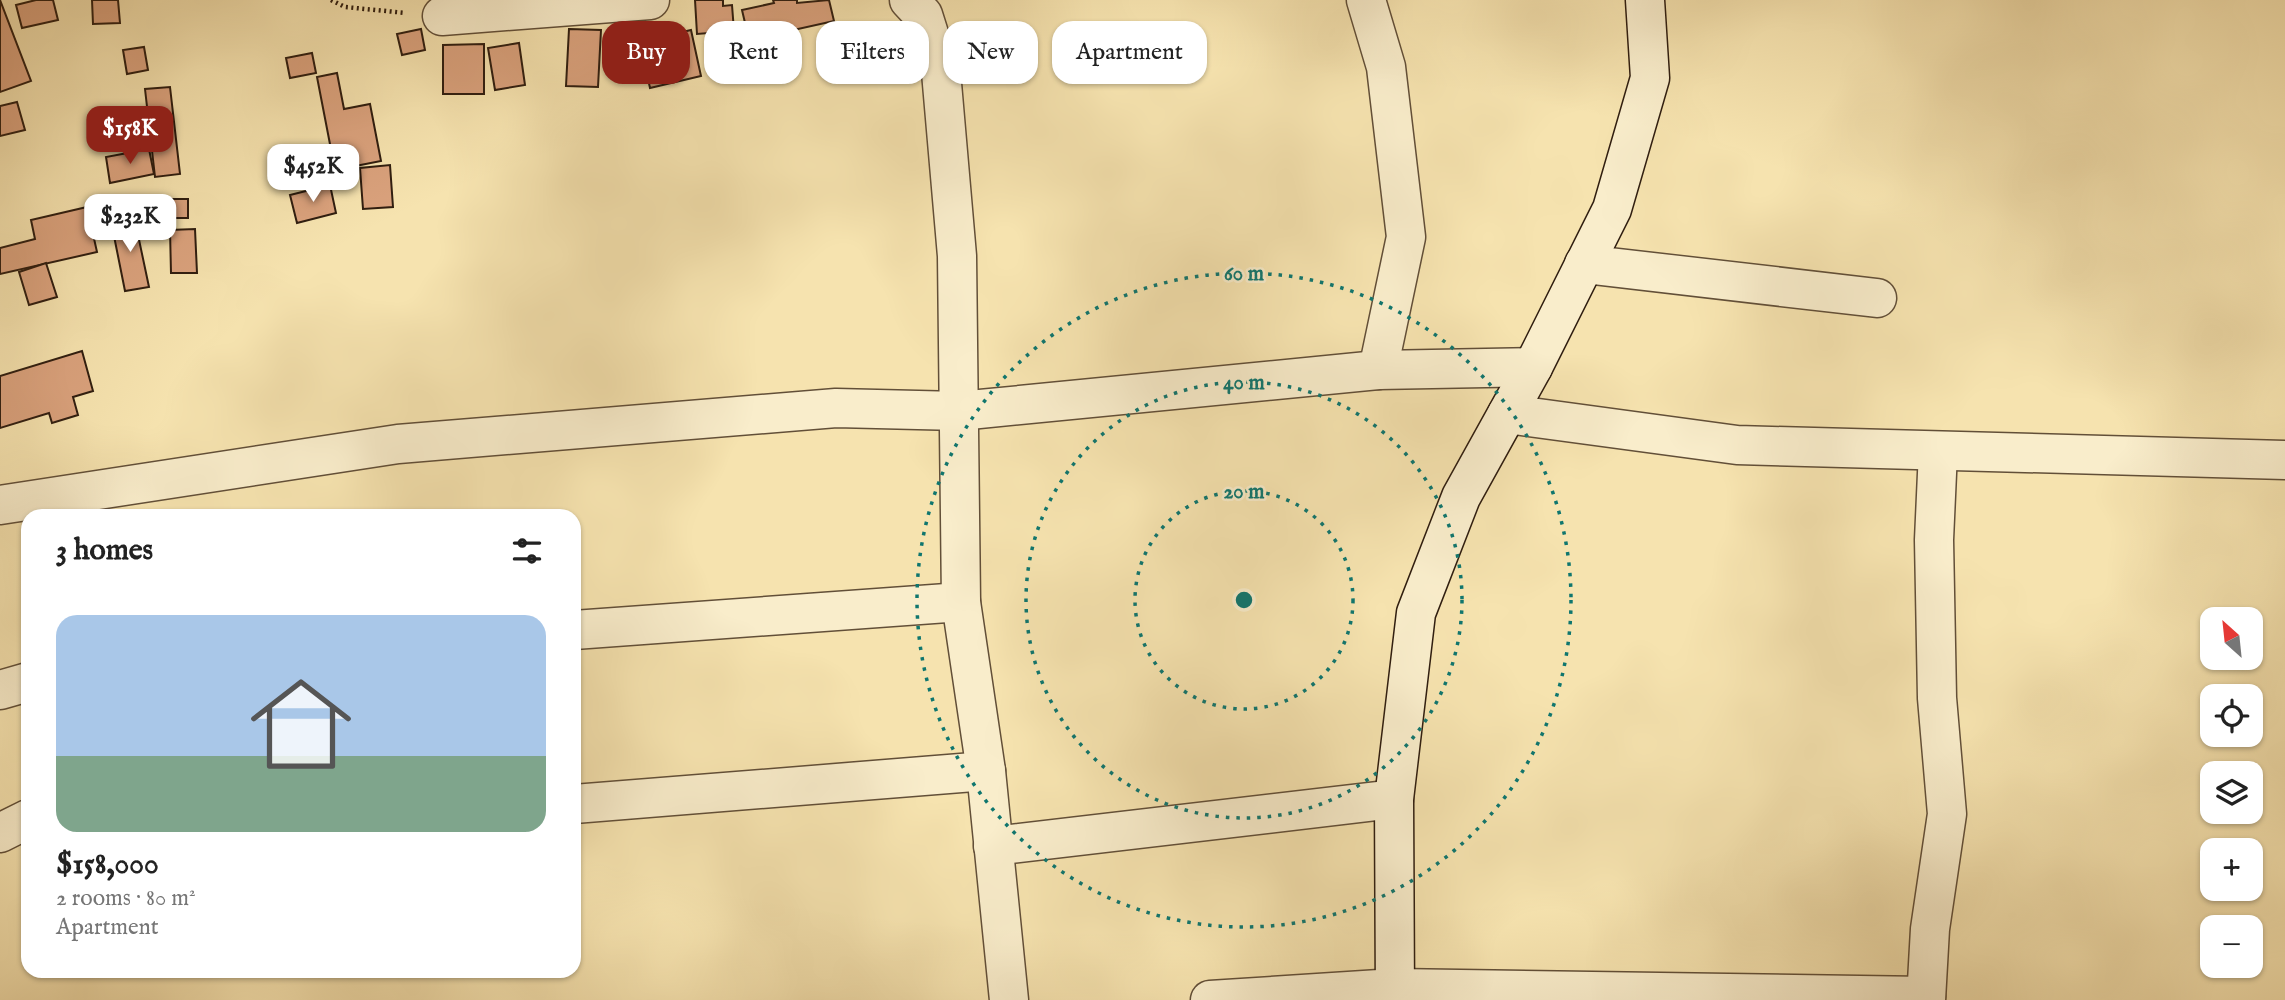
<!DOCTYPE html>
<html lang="en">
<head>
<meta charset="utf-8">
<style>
	:root { --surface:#fff; --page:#f2f2f2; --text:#222; --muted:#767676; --line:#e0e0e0; --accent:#8f2418 }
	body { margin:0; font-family:"IM FELL English",serif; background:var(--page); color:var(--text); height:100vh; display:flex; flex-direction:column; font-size:26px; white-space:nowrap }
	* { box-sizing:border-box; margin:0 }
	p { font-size:23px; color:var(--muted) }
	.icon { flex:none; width:38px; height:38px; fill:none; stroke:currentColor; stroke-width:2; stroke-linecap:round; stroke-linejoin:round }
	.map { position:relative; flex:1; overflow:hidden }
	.drawer { position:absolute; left:21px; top:509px; width:560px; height:469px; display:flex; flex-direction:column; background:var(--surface); border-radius:21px; box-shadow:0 2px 5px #0004 }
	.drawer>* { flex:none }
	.guide { position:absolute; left:602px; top:21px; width:665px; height:63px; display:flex; gap:14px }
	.needle { width:46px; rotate:333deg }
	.tools { position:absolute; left:2200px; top:607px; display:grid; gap:14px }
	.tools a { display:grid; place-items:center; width:63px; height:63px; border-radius:14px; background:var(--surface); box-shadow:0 2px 5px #0004; font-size:35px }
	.price { position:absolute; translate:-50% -60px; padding:0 16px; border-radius:14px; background:#fff; color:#222; font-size:23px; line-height:46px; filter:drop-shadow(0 2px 4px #0008) }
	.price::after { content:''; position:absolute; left:50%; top:42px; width:21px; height:16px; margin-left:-10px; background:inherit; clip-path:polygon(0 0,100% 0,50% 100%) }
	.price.selected { background:var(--accent); color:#fff }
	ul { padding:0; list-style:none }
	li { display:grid; align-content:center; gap:14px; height:371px; padding:0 35px }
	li+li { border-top:2px solid var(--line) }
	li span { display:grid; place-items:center; height:217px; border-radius:21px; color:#555 }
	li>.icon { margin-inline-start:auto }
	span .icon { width:126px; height:126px; fill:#fffc; stroke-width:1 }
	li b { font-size:30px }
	h2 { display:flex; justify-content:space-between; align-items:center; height:84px; padding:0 35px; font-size:30px }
	.pill { padding:0 24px; border-radius:21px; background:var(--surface); box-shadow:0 2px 5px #0004; font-size:24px; line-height:63px }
	.pill.selected { background:var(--accent); color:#fff }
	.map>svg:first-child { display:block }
	.building { fill:#daa27d; stroke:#301e10; stroke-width:2 }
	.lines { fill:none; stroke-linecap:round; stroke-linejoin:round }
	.street-casing { stroke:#624f38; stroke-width:41 }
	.secondary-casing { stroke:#301e10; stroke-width:41 }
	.path { stroke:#301e10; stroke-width:4.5; stroke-dasharray:2 3.5; stroke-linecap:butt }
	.street { stroke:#f9edcb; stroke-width:38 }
	.secondary { stroke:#f9edcb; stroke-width:38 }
	.ring { fill:none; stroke:#0f766e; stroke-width:3.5; stroke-dasharray:3.5 7 }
	.centre { fill:#0f766e; stroke:#f9edcb; stroke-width:3.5 }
	.ring-label { font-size:21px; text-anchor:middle; font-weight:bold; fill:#0f766e; stroke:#f9edcb; stroke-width:5; stroke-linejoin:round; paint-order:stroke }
</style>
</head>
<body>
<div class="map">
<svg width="2285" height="1000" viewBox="0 0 2285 1000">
	<rect width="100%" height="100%" fill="#f6e3af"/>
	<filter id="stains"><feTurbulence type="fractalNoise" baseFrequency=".00286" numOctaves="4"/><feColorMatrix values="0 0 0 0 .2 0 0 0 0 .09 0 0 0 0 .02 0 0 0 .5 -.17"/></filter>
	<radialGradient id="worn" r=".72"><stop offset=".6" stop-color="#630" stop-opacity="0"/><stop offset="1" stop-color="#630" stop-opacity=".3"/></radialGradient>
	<!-- building -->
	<g class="building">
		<polygon points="0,0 31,81 0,92"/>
		<polygon points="36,0 53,0 58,20 22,28 16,5"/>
		<polygon points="92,0 118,0 120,23 93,24"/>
		<polygon points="695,0 723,0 723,6 732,5 734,31 697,34"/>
		<polygon points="773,0 797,0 797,3 829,0 834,21 749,40 742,10 774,3"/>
		<polygon points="421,29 425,50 402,55 397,34"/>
		<polygon points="569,29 601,30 598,87 566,86"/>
		<polygon points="610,30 641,35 634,66 604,60"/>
		<polygon points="691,30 701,76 650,88 640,42"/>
		<polygon points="519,43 525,85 495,90 488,48"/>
		<polygon points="484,44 484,94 443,94 443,45"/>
		<polygon points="144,47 148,70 127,74 123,50"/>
		<polygon points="312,53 316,73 290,78 286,58"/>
		<polygon points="337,73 344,109 370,104 381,161 335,170 317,77"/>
		<polygon points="170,87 180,174 155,177 145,89"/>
		<polygon points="17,102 25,130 0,136 0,106"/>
		<polygon points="149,149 154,174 110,183 106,157"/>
		<polygon points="390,165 393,207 363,209 360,168"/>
		<polygon points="330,185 336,213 297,223 290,195"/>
		<rect x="157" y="199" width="31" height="19"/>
		<polygon points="87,207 97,252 0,274 0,248 35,239 31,220"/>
		<polygon points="134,216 149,287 125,291 111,221"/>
		<polygon points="195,229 197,273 171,273 170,230"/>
		<polygon points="46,263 57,297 29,305 19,272"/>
		<polygon points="82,351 93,391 73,397 78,415 52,423 49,413 0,428 0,376"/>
	</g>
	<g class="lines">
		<defs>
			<g id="street">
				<polyline points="909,0 923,15 941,72 957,256 961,602 986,771 1009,1000"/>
				<polyline points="1366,0 1386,67 1406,237 1378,370"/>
				<polyline points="442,16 650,0"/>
				<polyline points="1584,264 1877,298"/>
				<polyline points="1507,414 1737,445 2285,460"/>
				<polyline points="0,505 398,444 836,408 959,411 1378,370 1533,367"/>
				<polyline points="574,630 961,602"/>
				<polyline points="0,690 28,682"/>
				<polyline points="574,804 986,771"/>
				<polyline points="0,833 28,819"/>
				<polyline points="993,846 1394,799"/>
				<polyline points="1210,1000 1395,988 1926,996"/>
				<polyline points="1926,1000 1930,929 1947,814 1937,698 1934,540 1938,451"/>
			</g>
			<polyline id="secondary" points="1395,1000 1394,799 1416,613 1461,497 1533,367 1612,209 1650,78 1645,0"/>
		</defs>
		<!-- street casing -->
		<use href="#street" class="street-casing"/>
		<!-- secondary casing -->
		<use href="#secondary" class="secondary-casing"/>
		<!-- path -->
		<polyline class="path" points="331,0 345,7 406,13"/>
		<!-- street -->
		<use href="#street" class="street"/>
		<!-- secondary -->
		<use href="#secondary" class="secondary"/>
	</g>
	<!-- distance rings -->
	<g class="ring">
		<circle cx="1244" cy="600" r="109"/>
		<circle cx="1244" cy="600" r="218"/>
		<circle cx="1244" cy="600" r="327"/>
	</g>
	<circle cx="1244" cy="600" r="10" class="centre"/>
	<g class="ring-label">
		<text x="1244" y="280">60 m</text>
		<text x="1244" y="389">40 m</text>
		<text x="1244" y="498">20 m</text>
	</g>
	<rect width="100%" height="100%" filter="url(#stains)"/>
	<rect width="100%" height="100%" fill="url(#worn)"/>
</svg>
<div class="tools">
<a><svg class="needle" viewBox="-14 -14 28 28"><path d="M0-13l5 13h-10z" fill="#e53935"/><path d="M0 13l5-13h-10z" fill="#767676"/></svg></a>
<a><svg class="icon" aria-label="locate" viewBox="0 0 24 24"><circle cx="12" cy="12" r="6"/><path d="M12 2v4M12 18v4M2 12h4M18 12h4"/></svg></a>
<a><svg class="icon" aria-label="layers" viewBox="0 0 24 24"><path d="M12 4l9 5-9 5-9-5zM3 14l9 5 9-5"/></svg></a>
<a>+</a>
<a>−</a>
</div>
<b class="price selected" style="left:130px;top:166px">$158K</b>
<b class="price" style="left:313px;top:204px">$452K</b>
<b class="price" style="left:130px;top:254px">$232K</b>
<div class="guide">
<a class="pill selected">Buy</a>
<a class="pill">Rent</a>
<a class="pill">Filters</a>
<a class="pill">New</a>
<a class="pill">Apartment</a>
</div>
<section class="drawer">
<h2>3 homes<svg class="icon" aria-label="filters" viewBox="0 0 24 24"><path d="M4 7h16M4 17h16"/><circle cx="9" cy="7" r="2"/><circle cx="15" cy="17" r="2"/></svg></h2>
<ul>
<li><span style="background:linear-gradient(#a9c7e8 65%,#7fa58c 0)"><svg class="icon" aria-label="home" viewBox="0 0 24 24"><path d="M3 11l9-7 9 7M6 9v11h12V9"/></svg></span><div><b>$158,000</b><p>2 rooms · 80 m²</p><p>Apartment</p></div></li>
</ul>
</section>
</div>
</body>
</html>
